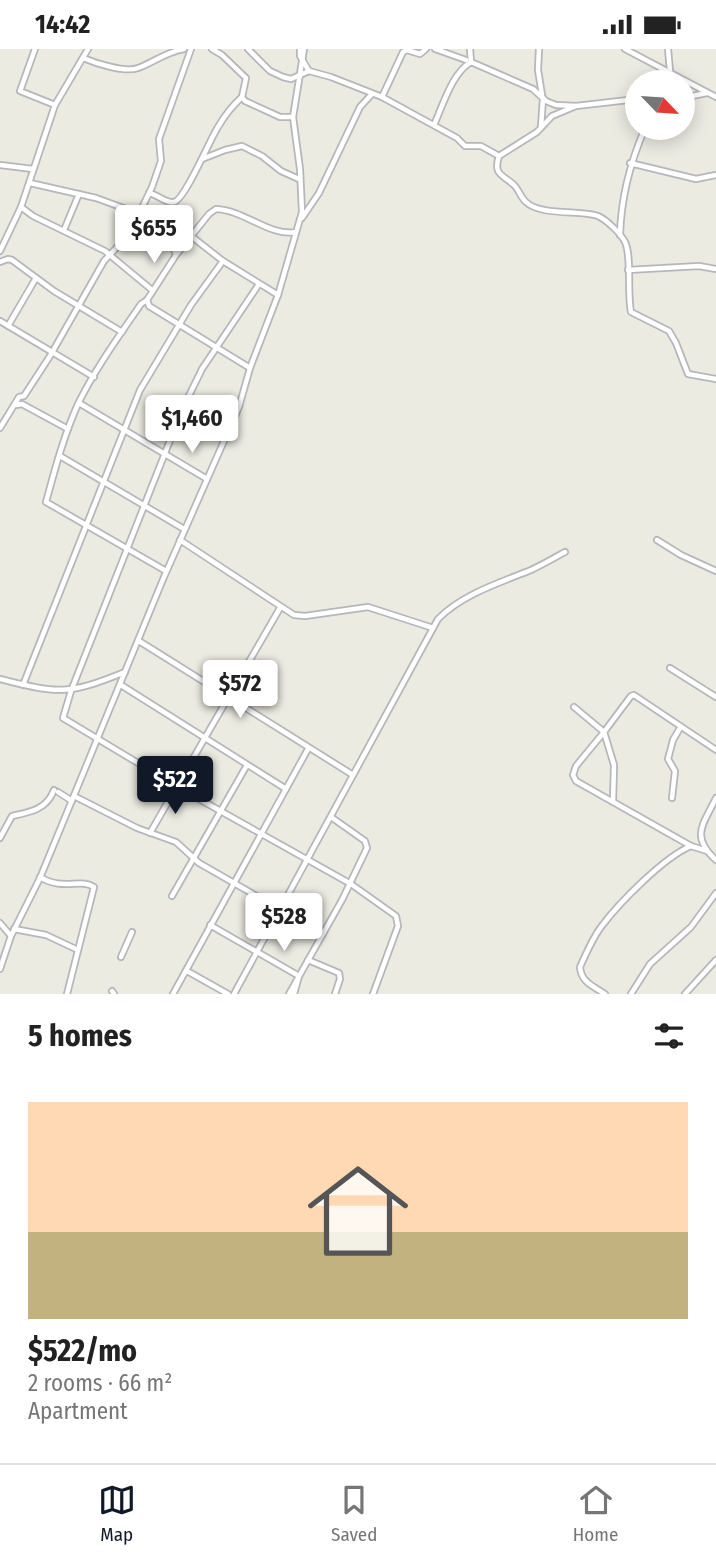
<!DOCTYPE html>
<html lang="en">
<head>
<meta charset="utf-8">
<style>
	:root { --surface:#fff; --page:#f2f2f2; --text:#222; --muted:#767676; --line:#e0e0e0; --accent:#111827 }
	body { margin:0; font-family:"Fira Sans Condensed",sans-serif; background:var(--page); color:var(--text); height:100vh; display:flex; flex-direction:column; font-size:26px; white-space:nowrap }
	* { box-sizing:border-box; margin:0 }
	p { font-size:23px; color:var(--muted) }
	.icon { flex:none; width:38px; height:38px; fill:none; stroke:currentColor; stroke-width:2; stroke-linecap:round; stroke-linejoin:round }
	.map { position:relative; height:945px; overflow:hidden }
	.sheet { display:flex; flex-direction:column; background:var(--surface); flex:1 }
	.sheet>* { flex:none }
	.needle { width:46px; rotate:115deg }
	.tools { position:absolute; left:625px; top:21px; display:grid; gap:14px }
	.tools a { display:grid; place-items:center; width:70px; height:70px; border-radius:50%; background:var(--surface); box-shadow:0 4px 18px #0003; font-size:35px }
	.price { position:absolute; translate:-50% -60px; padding:0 16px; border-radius:7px; background:#fff; color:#222; font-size:23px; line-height:46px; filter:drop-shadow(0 2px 4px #0008) }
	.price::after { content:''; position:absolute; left:50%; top:42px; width:21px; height:16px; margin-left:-10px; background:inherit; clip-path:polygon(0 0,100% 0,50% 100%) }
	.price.selected { background:var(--accent); color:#fff }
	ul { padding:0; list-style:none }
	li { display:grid; align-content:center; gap:14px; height:371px; padding:0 28px }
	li+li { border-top:2px solid var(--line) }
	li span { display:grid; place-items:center; height:217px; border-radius:0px; color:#555 }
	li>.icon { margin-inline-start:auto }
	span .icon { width:126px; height:126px; fill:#fffc; stroke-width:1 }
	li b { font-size:30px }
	h2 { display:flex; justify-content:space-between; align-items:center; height:84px; padding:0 28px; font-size:30px }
	.status { display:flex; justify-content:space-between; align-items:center; height:49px; padding:0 35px; background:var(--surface); direction:ltr }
	.status svg { height:19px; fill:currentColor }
	.menu { display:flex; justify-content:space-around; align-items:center; height:98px; border-top:2px solid var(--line); background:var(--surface); font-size:19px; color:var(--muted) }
	.menu a { display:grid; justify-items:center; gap:4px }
	.menu .selected { color:var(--accent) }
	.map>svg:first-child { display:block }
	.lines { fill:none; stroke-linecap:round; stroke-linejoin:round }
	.minor-casing { stroke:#b5b7bb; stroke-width:8 }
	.minor { stroke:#fff; stroke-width:4.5 }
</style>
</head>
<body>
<div class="status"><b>14:42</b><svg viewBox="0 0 49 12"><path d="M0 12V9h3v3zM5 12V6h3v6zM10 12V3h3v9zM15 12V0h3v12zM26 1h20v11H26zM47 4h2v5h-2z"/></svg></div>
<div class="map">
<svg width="716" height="945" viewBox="0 0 716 945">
	<rect width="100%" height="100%" fill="#ecebe2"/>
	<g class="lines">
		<defs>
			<g id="minor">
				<polyline points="35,0 20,42 55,56"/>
				<polyline points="212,0 222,6 246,29 242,48 245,52 280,68 293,68"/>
				<polyline points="248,0 270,22 283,28 291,30 309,22 331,28 382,48 457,89 465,97 481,97 499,107 537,83 552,67 576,57"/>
				<polyline points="300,0 300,7 309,22"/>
				<polyline points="435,0 466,11"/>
				<polyline points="470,0 471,13 533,40 546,52 556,56 576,57 637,50"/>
				<polyline points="539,0 538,21 542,46"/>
				<polyline points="625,0 716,48"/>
				<polyline points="668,0 670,22"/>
				<path d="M83,9C95,14 125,24 138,19C154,13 166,3 184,0"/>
				<polyline points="382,48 403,3 407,1 420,5 426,0"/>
				<polyline points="682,49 707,44"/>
				<path d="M434,76C443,56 452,24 471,13"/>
				<polyline points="541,78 543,49"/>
				<path d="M499,107C493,126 502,125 514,136C519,141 521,149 526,153C540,167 581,161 598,167C607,171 621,185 625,193C632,207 627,245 631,263L669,282L676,294L688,325L716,330"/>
				<polyline points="202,110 225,101 242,97 262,107 281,122 299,130"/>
				<polyline points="630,114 696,130 716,126"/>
				<polyline points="0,116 33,120"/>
				<polyline points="30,134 96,149 132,162 140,160"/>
				<path d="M149,144C157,145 166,155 174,153C185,151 210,90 218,78C225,66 232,57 242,48"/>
				<polyline points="21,158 33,167 105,202 152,241"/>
				<polyline points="136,165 171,195 176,205"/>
				<polyline points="302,169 319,144 360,58 371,46"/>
				<polyline points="64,181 79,145"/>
				<path d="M620,186C621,148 630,114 645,79"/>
				<polyline points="191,187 223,212 278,246"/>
				<polyline points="0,202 21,158 55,56 88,0"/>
				<polyline points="0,213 8,210 12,211 54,242 122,283"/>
				<polyline points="628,221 699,217 716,220"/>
				<polyline points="259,235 202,320 182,361 71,642 63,669 183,741 351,835 396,867 398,877 373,945"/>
				<path d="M147,251L141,255C119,287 95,320 78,355C64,386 55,420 46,453L166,522"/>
				<polyline points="0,272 94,328"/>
				<polyline points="8,277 36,229"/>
				<path d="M250,319L149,257L147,251L176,206L209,165L216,160C244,161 270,188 296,183"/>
				<polyline points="79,354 207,430"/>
				<polyline points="16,356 22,355 68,380"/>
				<polyline points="0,379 19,348 24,347 50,307 104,212 119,196 138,167 152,138 161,112 159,90 191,0"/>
				<polyline points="60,407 184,480"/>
				<polyline points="180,491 294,566 305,567 368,558 433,579"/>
				<polyline points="657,491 681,506 716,522"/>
				<polyline points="139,592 353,726"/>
				<polyline points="670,619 716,648"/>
				<path d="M0,630C59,645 68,646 125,623"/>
				<polyline points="23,636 140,341 191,256 223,212"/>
				<polyline points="121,636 286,740"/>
				<polyline points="574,658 604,683 576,717 573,726 576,732 691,797"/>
				<polyline points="58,743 72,752"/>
				<polyline points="74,747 137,779 176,793 199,814 323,885"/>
				<polyline points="672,749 675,722 668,710 673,691 680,679"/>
				<path d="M716,749C703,776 690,787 716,811"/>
				<polyline points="613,753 614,716 604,683 631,647 634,646 716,701"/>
				<polyline points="150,784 280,559"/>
				<path d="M0,789L12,767C31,763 47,760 54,741"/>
				<path d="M40,828C62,842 81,829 94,838L67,945"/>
				<polyline points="172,847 247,716"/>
				<polyline points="0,874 11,887"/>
				<polyline points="210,876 299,927 294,945"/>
				<polyline points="14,880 46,886 78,901"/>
				<polyline points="121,908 132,883"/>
				<polyline points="308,911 339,924 340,930 335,945"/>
				<polyline points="0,920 11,887 40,829 164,528 239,358 250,319 278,246 302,163 300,120 293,68 304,0"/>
				<polyline points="187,922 228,945"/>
				<polyline points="112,942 114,945"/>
				<polyline points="173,945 308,700"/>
				<path d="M234,945L438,570C463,545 499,534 531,521C542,516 554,509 565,503"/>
				<polyline points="289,945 342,851 367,799 365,792 331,768"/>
				<path d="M605,945C593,937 581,933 580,918C586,905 592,890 601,878C618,855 664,808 691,797L707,802"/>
				<polyline points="631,945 650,915 691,878 716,844"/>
				<polyline points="685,945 716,911"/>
			</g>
		</defs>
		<!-- minor casing -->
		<use href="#minor" class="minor-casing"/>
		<!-- minor -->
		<use href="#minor" class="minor"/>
	</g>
</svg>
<div class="tools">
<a><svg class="needle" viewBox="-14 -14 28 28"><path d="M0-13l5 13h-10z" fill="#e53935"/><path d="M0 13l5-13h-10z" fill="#767676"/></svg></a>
</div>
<b class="price" style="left:154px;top:216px">$655</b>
<b class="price" style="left:192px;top:406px">$1,460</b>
<b class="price" style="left:240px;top:671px">$572</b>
<b class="price selected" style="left:175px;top:767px">$522</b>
<b class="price" style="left:284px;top:904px">$528</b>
</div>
<section class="sheet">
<h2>5 homes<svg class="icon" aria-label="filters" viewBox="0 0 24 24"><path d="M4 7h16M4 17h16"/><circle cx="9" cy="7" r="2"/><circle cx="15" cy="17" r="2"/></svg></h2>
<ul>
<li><span style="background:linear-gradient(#ffd9b3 60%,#c2b280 0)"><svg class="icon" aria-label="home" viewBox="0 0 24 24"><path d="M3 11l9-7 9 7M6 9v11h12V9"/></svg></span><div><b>$522/mo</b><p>2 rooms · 66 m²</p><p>Apartment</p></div></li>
</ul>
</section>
<nav class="menu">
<a class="selected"><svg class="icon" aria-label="map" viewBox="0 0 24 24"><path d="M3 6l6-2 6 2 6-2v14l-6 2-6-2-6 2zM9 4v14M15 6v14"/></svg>Map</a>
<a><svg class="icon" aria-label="saved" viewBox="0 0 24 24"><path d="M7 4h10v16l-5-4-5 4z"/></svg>Saved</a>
<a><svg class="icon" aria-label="home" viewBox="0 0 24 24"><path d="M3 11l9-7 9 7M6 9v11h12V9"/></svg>Home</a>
</nav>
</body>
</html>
